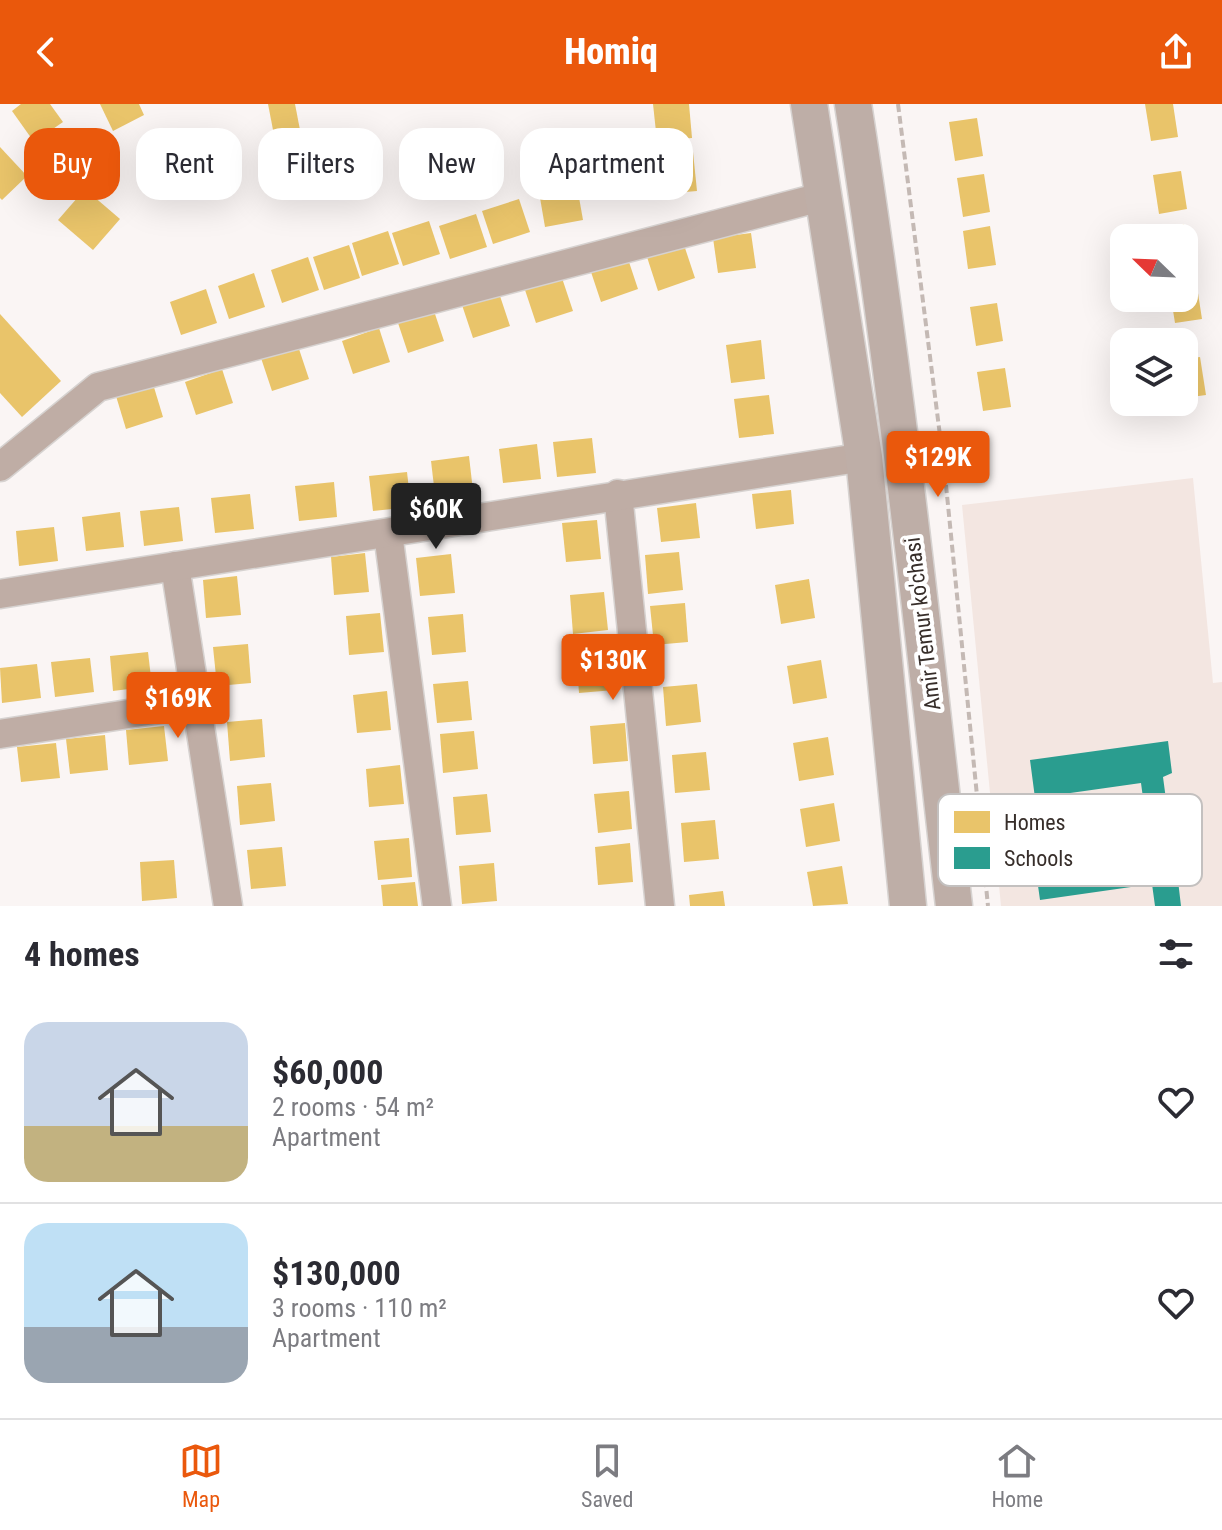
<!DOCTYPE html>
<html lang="en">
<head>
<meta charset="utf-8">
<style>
	:root { --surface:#fff; --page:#f2f2f3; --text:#2b2b33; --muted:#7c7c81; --line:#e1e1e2; --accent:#ea580c }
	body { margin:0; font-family:"Roboto Condensed",sans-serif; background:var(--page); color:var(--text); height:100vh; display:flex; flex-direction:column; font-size:30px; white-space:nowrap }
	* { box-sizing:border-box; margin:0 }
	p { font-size:26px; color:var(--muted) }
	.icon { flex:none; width:44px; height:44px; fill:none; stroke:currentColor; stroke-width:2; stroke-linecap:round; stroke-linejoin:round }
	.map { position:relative; height:802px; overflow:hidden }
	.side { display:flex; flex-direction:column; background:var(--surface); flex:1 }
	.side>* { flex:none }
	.hud { position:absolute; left:24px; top:24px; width:800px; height:72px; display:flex; gap:16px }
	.needle { width:52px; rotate:293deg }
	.buttons { position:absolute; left:1110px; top:120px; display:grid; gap:16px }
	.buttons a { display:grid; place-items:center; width:88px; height:88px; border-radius:16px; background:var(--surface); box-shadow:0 8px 32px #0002; font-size:40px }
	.price { position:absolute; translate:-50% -68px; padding:0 18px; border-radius:8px; background:var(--accent); color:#fff; font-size:26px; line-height:52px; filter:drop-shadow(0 2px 4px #0008) }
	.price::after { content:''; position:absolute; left:50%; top:48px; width:24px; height:18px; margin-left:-12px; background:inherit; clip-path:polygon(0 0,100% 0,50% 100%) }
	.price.on { background:#222; color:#fff }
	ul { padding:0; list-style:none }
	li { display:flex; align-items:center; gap:24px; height:200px; padding:0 24px }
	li+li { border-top:2px solid var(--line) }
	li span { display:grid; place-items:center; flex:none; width:224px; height:160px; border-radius:24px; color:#555 }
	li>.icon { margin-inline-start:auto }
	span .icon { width:96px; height:96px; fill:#fffc; stroke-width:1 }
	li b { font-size:34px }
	h2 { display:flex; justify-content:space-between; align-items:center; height:96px; padding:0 24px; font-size:34px }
	.tag { padding:0 28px; border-radius:24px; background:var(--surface); box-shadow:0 8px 32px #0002; font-size:28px; line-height:72px }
	.tag.on { background:var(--accent); color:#fff }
	header { display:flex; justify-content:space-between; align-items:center; height:104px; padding:0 24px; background:var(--accent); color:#fff; font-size:36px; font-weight:800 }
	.dock { display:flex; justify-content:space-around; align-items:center; height:112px; border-top:2px solid var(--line); background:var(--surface); font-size:22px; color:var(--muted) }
	.dock a { display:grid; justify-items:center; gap:4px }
	.dock .on { color:var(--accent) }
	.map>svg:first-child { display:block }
	.built { fill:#f3e6e1 }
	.homes { fill:#e9c46a }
	.schools { fill:#2a9d8f }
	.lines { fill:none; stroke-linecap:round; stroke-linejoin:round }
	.minor-casing { stroke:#d6d2d0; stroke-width:31 }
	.major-casing { stroke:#d6d2d0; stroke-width:39 }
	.path { stroke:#c4b9b4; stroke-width:4; stroke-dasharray:8 4; stroke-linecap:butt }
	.minor { stroke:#bfada5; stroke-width:28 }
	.major { stroke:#beaea7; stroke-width:36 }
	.labels { text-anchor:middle; stroke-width:8; stroke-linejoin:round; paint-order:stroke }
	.street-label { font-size:22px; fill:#372e2a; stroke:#fff }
	.key { fill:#fff; stroke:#c3c0bf; stroke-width:2 }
	.key-label { font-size:22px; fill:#372e2a }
</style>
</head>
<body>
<header><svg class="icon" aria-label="back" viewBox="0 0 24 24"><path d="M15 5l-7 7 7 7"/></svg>Homiq<svg class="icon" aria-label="share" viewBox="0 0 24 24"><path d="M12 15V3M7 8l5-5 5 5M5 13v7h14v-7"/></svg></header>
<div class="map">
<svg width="1222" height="802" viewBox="0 0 1222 802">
	<rect width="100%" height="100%" fill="#faf5f4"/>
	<!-- built -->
	<polygon class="built" points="1193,374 1213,579 1222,578 1222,802 1001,802 962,401"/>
	<!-- homes -->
	<g class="homes">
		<polygon points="21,0 50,0 63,18 34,38 12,7"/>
		<polygon points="100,0 139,0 144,11 113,27"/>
		<polygon points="268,0 295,0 300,26 274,31"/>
		<polygon points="653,0 689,0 692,34 657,37"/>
		<polygon points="1145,0 1173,0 1178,33 1151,37"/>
		<polygon points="977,14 983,52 955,57 949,18"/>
		<polygon points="0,43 27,72 2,96 0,94"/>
		<polygon points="693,48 697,87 662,90 658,52"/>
		<polygon points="1181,67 1187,105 1159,110 1153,71"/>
		<polygon points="984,70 990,108 963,113 957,74"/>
		<polygon points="577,82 583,116 545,123 539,88"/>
		<polygon points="85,85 120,115 93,146 58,116"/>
		<polygon points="519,95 530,128 493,140 482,107"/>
		<polygon points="476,110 487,143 450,155 439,122"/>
		<polygon points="429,117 440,150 403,162 392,129"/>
		<polygon points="1184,120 1190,159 1184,160 1184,134 1158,134 1157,125"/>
		<polygon points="990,122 996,161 968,165 963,127"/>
		<polygon points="388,127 399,160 362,172 352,139"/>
		<polygon points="751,129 756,164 718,169 713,134"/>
		<polygon points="349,141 360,174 324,186 313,153"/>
		<polygon points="684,141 695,174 658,187 647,153"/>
		<polygon points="627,152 638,185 601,198 590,165"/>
		<polygon points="308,153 319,186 282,199 271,166"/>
		<polygon points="254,169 265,203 229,215 218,182"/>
		<polygon points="562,174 573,207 536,219 525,186"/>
		<polygon points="1196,176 1202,215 1175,219 1171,194 1184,194 1184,179"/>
		<polygon points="206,185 217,219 181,231 170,198"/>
		<polygon points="499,189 510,222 473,234 462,201"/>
		<polygon points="997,199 1003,237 976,242 970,203"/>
		<polygon points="433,204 444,237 408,249 397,216"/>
		<polygon points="0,210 61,277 22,313 0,289"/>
		<polygon points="379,224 390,258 353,270 342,237"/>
		<polygon points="761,236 765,275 731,279 726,241"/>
		<polygon points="298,242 309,275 272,287 261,254"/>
		<polygon points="1200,253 1206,291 1184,294 1184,255"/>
		<polygon points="1005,264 1011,303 983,307 977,268"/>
		<polygon points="222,265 233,299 196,311 185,278"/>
		<polygon points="153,280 163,313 126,325 116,292"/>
		<polygon points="769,291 774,330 739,334 734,295"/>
		<polygon points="592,334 596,369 557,373 553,338"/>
		<polygon points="537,340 541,375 503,379 499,345"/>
		<polygon points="469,352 473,387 435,391 431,357"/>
		<polygon points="407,368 411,403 373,407 369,372"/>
		<polygon points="334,378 337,413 299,417 295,382"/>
		<polygon points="791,386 794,420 756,425 752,390"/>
		<polygon points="250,390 254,425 215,429 211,394"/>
		<polygon points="696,399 700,434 661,438 657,404"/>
		<polygon points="179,403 183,437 144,442 140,407"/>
		<polygon points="120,408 124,443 86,447 82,413"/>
		<polygon points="597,416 601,455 566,458 562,419"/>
		<polygon points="54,423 58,457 19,462 16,427"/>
		<polygon points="679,448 683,486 648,490 645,451"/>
		<polygon points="365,449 369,488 334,491 331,453"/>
		<polygon points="451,450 455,489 420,492 416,454"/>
		<polygon points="237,472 241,511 206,514 203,476"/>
		<polygon points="809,475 815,514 781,520 775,481"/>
		<polygon points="604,488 608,526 573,530 570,491"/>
		<polygon points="685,499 688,538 654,541 650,502"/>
		<polygon points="380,509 384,548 349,551 346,512"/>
		<polygon points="463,510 466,548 432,551 428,513"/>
		<polygon points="248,540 251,579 217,582 213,543"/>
		<polygon points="611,547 614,586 579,589 576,550"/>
		<polygon points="148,548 152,582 113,587 110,552"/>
		<polygon points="90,554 94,588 55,593 51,558"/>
		<polygon points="821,556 827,594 793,600 787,562"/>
		<polygon points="37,560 41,594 2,599 0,564"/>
		<polygon points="468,577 472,616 437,619 433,580"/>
		<polygon points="697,580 701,618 666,622 663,583"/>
		<polygon points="387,587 391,626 357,629 353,591"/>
		<polygon points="262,615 265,653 230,657 227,618"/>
		<polygon points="625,619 628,657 593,660 590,622"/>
		<polygon points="164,622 168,657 129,661 126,626"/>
		<polygon points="474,627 478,665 443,669 440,630"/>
		<polygon points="105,631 108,666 70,670 66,635"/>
		<polygon points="828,633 834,671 799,677 793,639"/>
		<polygon points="56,639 60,674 21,678 17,643"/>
		<polygon points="706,648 710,686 675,689 672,651"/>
		<polygon points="400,661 404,700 369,703 366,665"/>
		<polygon points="271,679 275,717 240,721 237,682"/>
		<polygon points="629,687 632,725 598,729 594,690"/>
		<polygon points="487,690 491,728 456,731 453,693"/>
		<polygon points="834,699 840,737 806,743 800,705"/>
		<polygon points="715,716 719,755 684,758 681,719"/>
		<polygon points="409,734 412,773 378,776 374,737"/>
		<polygon points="630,739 633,778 598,781 595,743"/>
		<polygon points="282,743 286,782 251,785 247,746"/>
		<polygon points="174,756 177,794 142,797 140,758"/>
		<polygon points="494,759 497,797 462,800 459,762"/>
		<polygon points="842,762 848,800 813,802 807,768"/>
		<polygon points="415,778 418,802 383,802 381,781"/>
		<polygon points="723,787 725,802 690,802 689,791"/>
	</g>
	<!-- schools -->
	<polygon class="schools" points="1168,637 1172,669 1163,673 1171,733 1182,732 1187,766 1177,768 1181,802 1155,802 1152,780 1040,796 1033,746 1148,731 1141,679 1035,694 1030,656"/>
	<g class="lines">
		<defs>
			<g id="minor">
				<polyline points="0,363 98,283 825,92"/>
				<polyline points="618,390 660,802"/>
				<polyline points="388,429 437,802"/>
				<polyline points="175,462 228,802"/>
				<polyline points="0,490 864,353"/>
				<polyline points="0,630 199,599"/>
			</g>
			<g id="major">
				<polyline points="809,0 864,353 908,802"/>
				<path d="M853,0C895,266 924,534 954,802"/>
			</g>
		</defs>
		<!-- minor casing -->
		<use href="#minor" class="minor-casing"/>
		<!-- major casing -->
		<use href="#major" class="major-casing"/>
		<!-- path -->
		<polyline class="path" points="898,0 945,371 988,802"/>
		<!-- minor -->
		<use href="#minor" class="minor"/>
		<!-- major -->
		<use href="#major" class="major"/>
	</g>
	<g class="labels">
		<!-- street labels -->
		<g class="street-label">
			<text transform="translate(922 520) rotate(-97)" y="8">Amir Temur ko'chasi</text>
		</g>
	</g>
	<!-- legend -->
	<rect x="938" y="690" width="264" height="92" rx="12" class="key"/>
	<rect x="954" y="707" width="36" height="22" fill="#e9c46a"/>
	<rect x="954" y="743" width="36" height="22" fill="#2a9d8f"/>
	<g class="key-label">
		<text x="1004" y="726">Homes</text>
		<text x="1004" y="762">Schools</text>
	</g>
</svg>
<div class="buttons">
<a><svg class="needle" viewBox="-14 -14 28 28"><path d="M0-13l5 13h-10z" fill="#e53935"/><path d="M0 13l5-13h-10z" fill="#7c7c81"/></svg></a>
<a><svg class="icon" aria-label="layers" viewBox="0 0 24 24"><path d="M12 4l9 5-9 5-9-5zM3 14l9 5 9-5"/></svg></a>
</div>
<b class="price" style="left:938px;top:395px">$129K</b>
<b class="price on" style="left:436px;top:447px">$60K</b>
<b class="price" style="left:613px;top:598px">$130K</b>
<b class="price" style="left:178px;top:636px">$169K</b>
<div class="hud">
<a class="tag on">Buy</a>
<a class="tag">Rent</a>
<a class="tag">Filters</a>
<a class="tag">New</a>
<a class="tag">Apartment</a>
</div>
</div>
<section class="side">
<h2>4 homes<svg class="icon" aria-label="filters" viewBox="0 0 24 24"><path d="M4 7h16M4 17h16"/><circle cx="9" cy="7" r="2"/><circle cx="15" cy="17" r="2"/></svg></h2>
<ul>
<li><span style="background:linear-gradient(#c9d6e8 65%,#c2b280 0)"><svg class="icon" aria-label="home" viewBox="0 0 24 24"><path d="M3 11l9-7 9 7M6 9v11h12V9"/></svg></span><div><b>$60,000</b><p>2 rooms · 54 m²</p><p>Apartment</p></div><svg class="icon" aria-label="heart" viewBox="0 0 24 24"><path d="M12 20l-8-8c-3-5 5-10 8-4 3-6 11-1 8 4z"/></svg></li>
<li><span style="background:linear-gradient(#bfe0f5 65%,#9aa5b1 0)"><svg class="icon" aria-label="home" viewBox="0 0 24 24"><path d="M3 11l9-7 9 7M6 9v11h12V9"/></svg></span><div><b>$130,000</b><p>3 rooms · 110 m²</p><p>Apartment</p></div><svg class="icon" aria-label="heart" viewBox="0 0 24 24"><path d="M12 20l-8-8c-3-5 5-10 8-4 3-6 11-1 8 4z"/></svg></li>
</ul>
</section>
<nav class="dock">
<a class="on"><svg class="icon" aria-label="map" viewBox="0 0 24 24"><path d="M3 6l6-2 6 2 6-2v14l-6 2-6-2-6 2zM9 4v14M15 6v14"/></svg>Map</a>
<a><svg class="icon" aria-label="saved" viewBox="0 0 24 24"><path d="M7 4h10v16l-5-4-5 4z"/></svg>Saved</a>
<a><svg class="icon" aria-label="home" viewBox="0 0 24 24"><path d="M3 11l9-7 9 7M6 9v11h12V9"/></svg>Home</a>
</nav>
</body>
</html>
